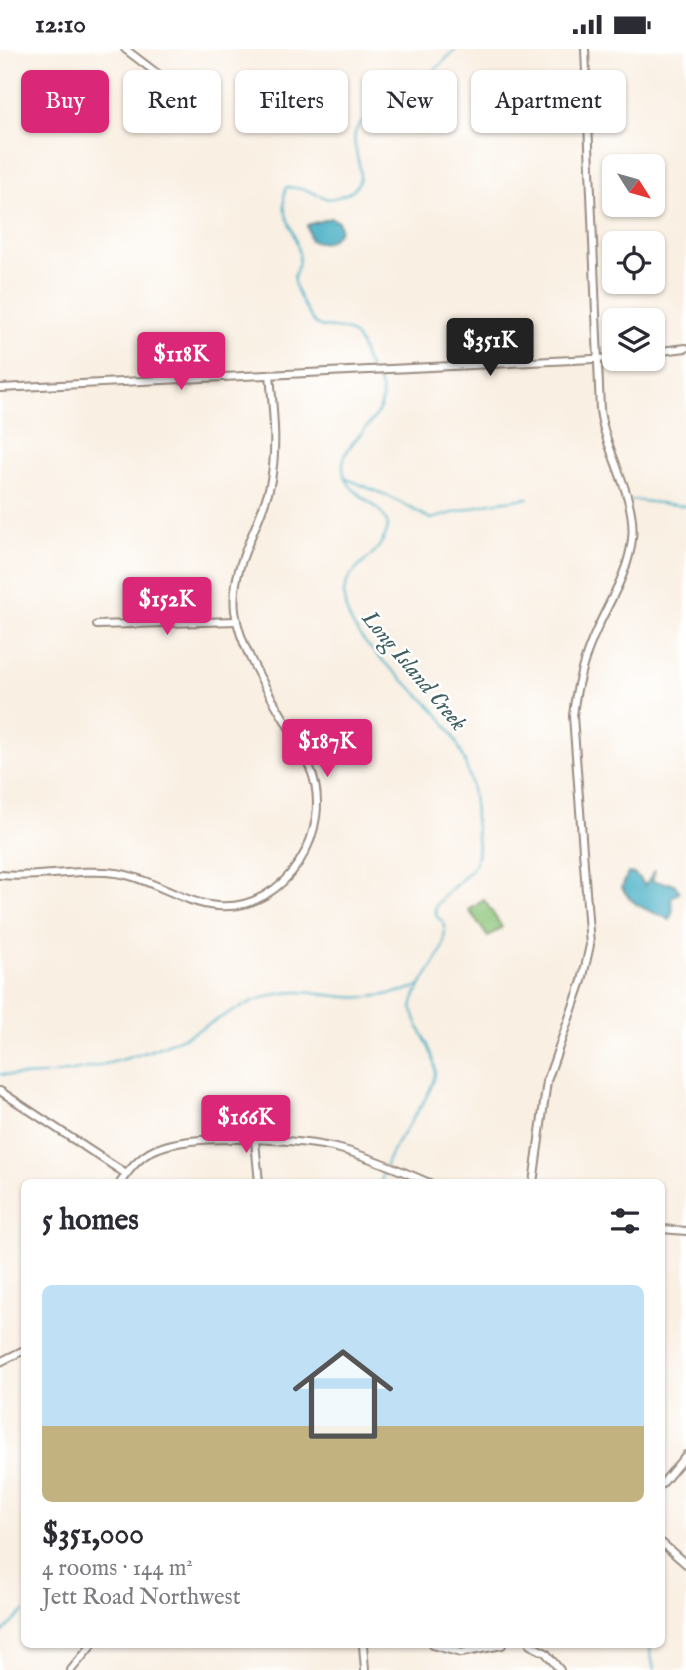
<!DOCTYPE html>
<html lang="en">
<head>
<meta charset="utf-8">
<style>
	:root { --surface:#fff; --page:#f7f7f7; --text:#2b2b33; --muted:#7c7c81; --line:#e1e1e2; --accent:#db2777 }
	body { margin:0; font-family:"IM FELL English",serif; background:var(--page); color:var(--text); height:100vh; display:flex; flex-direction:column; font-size:26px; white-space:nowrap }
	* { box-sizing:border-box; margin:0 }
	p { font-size:23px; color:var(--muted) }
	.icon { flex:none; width:38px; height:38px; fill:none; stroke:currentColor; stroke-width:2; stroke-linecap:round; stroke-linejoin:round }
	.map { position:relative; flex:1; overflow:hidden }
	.details { position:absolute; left:21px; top:1130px; width:644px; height:469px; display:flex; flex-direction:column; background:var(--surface); border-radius:10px; box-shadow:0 2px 5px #0004 }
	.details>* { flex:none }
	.banner { position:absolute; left:21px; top:21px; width:644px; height:63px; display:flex; gap:14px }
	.needle { width:46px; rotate:127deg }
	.tools { position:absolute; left:602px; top:105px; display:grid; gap:14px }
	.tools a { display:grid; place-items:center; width:63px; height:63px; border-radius:10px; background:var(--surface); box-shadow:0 2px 5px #0004; font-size:35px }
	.price { position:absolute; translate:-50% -60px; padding:0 16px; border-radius:7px; background:var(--accent); color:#fff; font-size:23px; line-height:46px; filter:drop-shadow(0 2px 4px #0008) }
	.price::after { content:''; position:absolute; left:50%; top:42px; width:21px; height:16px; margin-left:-10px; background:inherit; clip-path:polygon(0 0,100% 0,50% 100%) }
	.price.current { background:#222; color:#fff }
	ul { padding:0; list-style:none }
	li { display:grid; align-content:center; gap:14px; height:371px; padding:0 21px }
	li+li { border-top:2px solid var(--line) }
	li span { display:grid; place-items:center; height:217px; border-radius:10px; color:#555 }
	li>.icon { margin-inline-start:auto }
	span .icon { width:126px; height:126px; fill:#fffc; stroke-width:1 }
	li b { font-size:30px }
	h2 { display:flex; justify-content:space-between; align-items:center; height:84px; padding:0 21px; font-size:30px }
	.pill { padding:0 24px; border-radius:10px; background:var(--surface); box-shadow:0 2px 5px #0004; font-size:24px; line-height:63px }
	.pill.current { background:var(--accent); color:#fff }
	.status { display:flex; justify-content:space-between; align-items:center; height:49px; padding:0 35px; background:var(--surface); direction:ltr }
	.status svg { height:19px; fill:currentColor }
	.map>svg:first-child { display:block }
	.green { fill:#8bc478; stroke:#63774b; stroke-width:2 }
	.water { fill:#45aec4; stroke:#406c71; stroke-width:2 }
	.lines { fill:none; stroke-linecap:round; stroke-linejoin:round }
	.stream { stroke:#45aec4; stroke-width:2 }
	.minor-casing { stroke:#9a8c80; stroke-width:10 }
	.minor { stroke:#fff; stroke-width:6 }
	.labels { text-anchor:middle; stroke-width:5; stroke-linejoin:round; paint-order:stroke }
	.water-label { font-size:23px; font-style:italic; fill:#3f5f60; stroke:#fff }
</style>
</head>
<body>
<div class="status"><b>12:10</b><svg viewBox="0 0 49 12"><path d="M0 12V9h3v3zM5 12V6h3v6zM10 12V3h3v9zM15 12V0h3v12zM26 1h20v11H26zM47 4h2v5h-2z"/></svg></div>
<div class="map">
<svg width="686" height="1621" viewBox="0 0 686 1621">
	<rect width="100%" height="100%" fill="#fff"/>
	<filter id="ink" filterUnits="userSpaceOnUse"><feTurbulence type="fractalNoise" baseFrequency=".0143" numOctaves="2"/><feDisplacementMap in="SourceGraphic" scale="14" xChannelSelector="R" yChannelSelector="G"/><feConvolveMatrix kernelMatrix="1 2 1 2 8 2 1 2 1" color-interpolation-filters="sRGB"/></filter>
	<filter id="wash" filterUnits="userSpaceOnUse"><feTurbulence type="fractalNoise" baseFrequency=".00686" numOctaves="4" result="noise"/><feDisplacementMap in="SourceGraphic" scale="28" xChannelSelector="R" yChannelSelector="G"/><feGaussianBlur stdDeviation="1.57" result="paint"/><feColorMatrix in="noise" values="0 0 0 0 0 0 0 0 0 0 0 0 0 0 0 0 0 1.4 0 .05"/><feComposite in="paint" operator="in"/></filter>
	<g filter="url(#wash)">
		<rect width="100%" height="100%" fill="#f9efe2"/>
		<!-- green -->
		<polygon class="green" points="484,851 502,878 488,888 469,861"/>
		<!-- water -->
		<g class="water">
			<path d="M330,169L338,172L340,179C335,192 323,197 310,191L307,176Z"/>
			<path d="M655,821L652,832L674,835L680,843L671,849L673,860L670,871C651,861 633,860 622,838L628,824L635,825L645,836Z"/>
		</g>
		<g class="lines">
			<!-- stream -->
			<g class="stream">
				<path d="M370,319C361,308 365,294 350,283C340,276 323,282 315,274C310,269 293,238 294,231C294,222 301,215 299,205C296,180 278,165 286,138L304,140L328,150C387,140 344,103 357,79C363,67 379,69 389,62C413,44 435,21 456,0"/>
				<path d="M373,324C406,368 341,384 343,419C345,448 383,452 388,477C382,511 344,516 344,547C345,594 415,634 442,670C464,700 474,733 475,770C476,784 480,798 476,812C472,827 445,840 435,859L437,868L443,873C453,908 416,928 412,959C416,980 434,999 435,1021C436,1050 386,1094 381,1134"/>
				<polyline points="347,430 388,447 431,470 491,454 528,449"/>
				<polyline points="632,451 686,457"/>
				<path d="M0,1025C53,1033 138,1010 186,987C217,972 245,952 278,945C303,940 323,946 347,948C373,950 396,945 420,937"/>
				<polyline points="0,1586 24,1562"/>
				<polyline points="649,1596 654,1621"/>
			</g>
		</g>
	</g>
	<g filter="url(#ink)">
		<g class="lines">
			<defs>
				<g id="minor">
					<polyline points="125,0 196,54"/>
					<polyline points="653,303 686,299"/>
					<polyline points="0,339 614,309"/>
					<polyline points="97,576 237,572"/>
					<path d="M0,826C39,830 78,819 116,824C151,829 182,854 217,857C286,863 336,780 310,719C290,672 241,611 235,562C230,516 260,479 270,436C278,399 273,362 270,325"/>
					<polyline points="0,1042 126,1125"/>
					<polyline points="255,1092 259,1134"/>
					<path d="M120,1134C130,1119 142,1105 159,1099C195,1084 302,1090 340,1100C371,1108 401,1122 430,1134"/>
					<path d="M533,1134L547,1032L582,932L590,896L573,667C576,637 584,608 597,580C610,551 629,522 632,490C637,447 605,403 600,361L585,0"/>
					<polyline points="662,1180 686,1182"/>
					<polyline points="0,1313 24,1301"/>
					<polyline points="662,1435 686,1406"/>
					<polyline points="662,1494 686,1515"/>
					<polyline points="363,1596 365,1621"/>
					<polyline points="432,1596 461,1604 502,1596"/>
					<polyline points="530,1596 546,1604 560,1621"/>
					<polyline points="71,1621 92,1596"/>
				</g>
			</defs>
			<!-- minor casing -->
			<use href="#minor" class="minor-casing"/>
			<!-- minor -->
			<use href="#minor" class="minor"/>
		</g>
	</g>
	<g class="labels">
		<!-- water labels -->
		<g class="water-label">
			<text transform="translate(415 621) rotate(50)" y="8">Long Island Creek</text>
		</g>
	</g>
</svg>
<div class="tools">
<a><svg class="needle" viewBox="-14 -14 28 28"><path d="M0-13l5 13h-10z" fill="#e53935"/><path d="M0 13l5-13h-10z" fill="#7c7c81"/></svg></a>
<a><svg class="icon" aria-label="locate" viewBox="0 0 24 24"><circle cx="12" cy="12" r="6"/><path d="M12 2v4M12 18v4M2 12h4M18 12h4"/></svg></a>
<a><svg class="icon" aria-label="layers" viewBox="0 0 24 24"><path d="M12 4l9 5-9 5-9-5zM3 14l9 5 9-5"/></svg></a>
</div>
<b class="price current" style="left:490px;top:329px">$351K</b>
<b class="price" style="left:181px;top:343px">$118K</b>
<b class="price" style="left:167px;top:588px">$152K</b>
<b class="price" style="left:327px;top:730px">$187K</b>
<b class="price" style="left:246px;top:1106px">$166K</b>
<div class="banner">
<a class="pill current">Buy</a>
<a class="pill">Rent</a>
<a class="pill">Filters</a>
<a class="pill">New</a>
<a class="pill">Apartment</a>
</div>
<section class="details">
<h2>5 homes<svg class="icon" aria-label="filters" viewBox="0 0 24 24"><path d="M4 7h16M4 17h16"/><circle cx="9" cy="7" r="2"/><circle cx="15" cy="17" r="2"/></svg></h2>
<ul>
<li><span style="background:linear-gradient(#bfe0f5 65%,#c2b280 0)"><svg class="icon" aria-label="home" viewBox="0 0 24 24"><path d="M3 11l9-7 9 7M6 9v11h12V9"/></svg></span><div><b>$351,000</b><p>4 rooms · 144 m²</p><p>Jett Road Northwest</p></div></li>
</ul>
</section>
</div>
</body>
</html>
